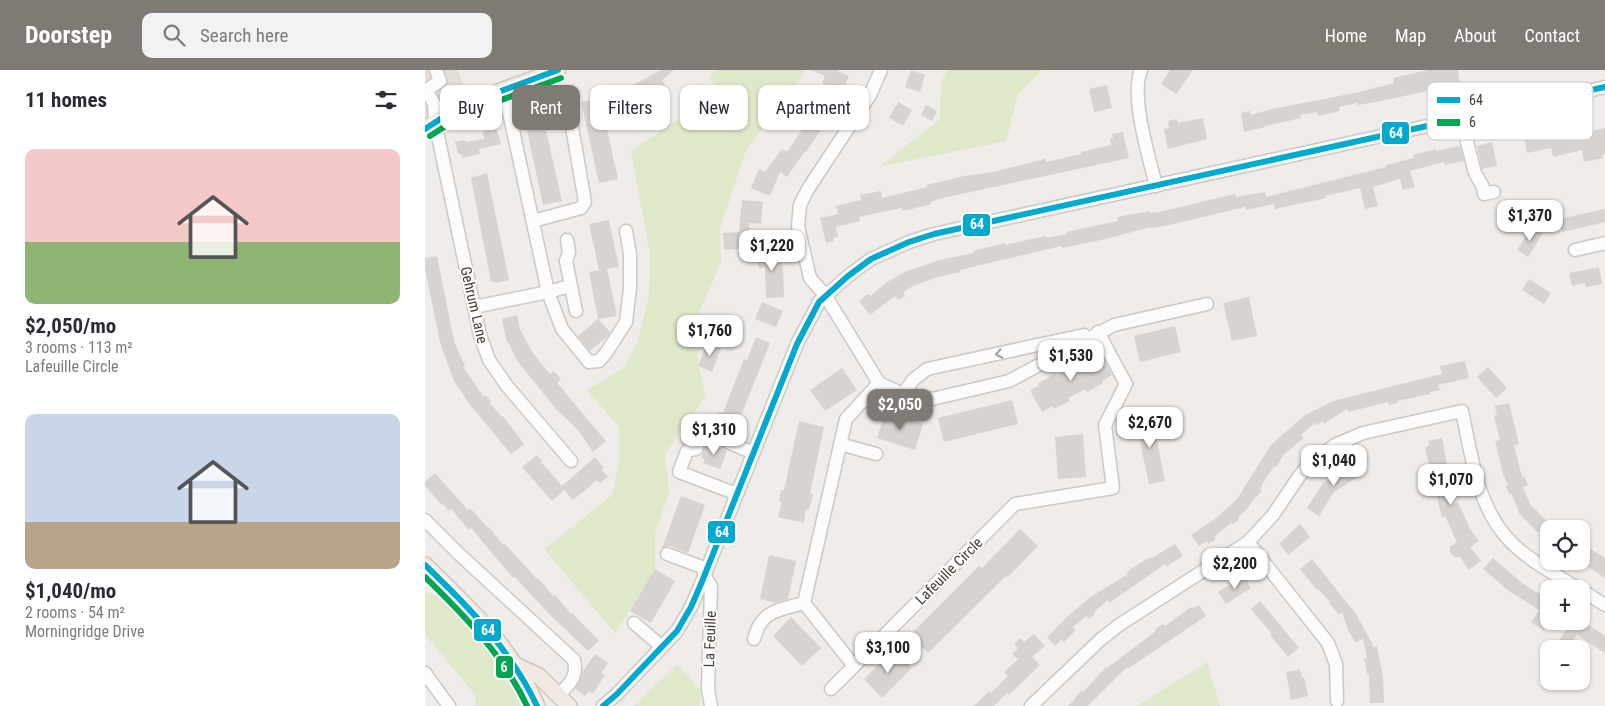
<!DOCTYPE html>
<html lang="en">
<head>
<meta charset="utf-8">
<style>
	:root { --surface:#fff; --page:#f2f2f3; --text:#2b2b33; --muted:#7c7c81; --accent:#807a75 }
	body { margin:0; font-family:"Roboto Condensed",sans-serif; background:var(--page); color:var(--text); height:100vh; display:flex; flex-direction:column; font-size:19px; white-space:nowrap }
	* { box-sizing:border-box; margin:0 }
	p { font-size:16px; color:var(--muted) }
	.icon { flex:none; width:28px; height:28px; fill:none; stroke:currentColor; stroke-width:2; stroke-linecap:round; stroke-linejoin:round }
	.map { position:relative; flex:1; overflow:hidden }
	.details { display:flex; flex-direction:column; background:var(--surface); width:425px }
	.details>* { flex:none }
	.banner { position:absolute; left:15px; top:15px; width:475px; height:45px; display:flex; gap:10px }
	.controls { position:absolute; left:1115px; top:450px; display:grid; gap:10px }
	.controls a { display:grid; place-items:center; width:50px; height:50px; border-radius:10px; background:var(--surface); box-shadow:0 1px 4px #0004; font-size:25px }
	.price { position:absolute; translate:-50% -42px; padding:0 11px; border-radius:10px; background:#fff; color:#222; font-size:16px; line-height:32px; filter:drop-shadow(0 1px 2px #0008) }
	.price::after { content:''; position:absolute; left:50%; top:30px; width:15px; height:11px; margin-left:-8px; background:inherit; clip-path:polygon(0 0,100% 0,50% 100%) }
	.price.active { background:var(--accent); color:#fff }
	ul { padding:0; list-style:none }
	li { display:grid; align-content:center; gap:10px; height:265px; padding:0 25px }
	li span { display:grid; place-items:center; height:155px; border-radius:10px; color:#555 }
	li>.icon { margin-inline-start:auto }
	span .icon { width:90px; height:90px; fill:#fffc; stroke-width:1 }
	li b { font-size:21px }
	h2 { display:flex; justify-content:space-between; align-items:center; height:60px; padding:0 25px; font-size:21px }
	.tag { padding:0 18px; border-radius:10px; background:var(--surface); box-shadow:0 1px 4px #0004; font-size:18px; line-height:45px }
	.tag.active { background:var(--accent); color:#fff }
	header { display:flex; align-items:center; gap:30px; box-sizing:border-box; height:70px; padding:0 25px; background:var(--accent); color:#fff }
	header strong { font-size:24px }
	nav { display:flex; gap:28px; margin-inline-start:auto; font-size:18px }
	.search { width:350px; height:45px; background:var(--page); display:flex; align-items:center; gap:12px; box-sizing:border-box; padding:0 18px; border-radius:10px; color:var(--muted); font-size:19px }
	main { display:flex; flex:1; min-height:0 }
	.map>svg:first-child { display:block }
	.residential { fill:#e3ddd6 }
	.green { fill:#e0e8ca }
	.building { fill:#d7d3d0 }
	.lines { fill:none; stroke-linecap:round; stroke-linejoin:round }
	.minor-casing { stroke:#ccc8c5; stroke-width:15 }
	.major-casing { stroke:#d0c6b8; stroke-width:18 }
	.minor { stroke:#fdfcfc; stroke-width:12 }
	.major { stroke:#f0eae3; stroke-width:15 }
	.bus-1-casing { stroke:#fff; stroke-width:10 }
	.bus-2-casing { stroke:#fff; stroke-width:10 }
	.bus-1 { stroke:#00a9ce; stroke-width:6 }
	.bus-2 { stroke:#00a651; stroke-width:6 }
	.oneway { stroke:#a09c99 }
	.labels { text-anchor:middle; stroke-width:4; stroke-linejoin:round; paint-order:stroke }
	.street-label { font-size:15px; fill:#443d36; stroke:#fff }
	.key { fill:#fff; stroke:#c7c5c3; stroke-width:1 }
	.key-label { font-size:14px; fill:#443d36 }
	.line-badge { stroke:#fff; stroke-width:2 }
	.badge-label { font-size:14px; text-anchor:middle; font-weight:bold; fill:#fff }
</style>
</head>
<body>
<header>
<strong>Doorstep</strong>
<div class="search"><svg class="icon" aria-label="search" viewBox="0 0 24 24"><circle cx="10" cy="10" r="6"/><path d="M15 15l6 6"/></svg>Search here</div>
<nav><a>Home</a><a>Map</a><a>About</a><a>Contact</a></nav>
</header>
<main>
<section class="details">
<h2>11 homes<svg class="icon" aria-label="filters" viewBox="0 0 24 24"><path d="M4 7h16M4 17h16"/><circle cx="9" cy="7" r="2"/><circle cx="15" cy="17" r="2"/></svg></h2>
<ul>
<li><span style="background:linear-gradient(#f6c9c9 60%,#8fb573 0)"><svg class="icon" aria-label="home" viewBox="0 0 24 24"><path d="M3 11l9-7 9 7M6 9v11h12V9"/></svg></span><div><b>$2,050/mo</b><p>3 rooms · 113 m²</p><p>Lafeuille Circle</p></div></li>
<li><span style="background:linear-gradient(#c9d6e8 70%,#b9a48a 0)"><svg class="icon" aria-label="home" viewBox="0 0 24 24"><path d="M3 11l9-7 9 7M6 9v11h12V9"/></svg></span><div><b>$1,040/mo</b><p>2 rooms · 54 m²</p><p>Morningridge Drive</p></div></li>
</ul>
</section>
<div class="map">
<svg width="1180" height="636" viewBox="0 0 1180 636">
	<rect width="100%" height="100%" fill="#efece9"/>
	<!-- residential -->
	<polygon class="residential" points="0,0 33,0 45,33 0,59"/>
	<!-- green -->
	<g class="green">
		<polygon points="290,0 381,0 321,80 295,159 296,192 267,259 285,264 272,284 280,327 240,384 244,422 230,464 230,499 205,541 190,563 119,479 187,425 194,393 194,357 162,320 198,298 212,274 224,226 225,183 206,81 273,36 299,21 284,9"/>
		<polygon points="522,0 617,0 593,24 581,71 454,97 515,49 516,12"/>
		<polygon points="0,522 18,529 70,580 88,609 99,636 50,636 51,626 0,564"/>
		<polygon points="782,592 795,636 712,636"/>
		<polygon points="252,595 277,622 274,636 208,636"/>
	</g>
	<!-- building -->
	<g class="building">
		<polygon points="236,0 249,0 237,10 241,17 220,28 204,34 206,38 195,42 191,28 193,27 190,21 212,13"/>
		<polygon points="386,0 411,0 424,6 414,28 397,55 399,56 381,82 380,81 362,107 355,102 345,126 326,118 334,99 340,102 357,79 362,82 385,48 382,45 401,15 397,13 400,6"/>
		<polygon points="486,0 500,5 495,22 480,17"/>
		<polygon points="745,0 768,0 751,24 736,14"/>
		<polygon points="1003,0 1033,0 1035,14 956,31 933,35 932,33 914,37 915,41 893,46 892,42 875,45 876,48 840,56 840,57 819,62 816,43 825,41 826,45 847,39 930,23 969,13 968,8"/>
		<polygon points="682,15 687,38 669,42 664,19"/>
		<polygon points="175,28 193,109 174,113 156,32"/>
		<polygon points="473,32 487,40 478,56 464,48"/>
		<polygon points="501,35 512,41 507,51 496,45"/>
		<polygon points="118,47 137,131 118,135 100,51"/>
		<polygon points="778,48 782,69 743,79 739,59 744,58 743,51 752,49 753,53"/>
		<polygon points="1139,55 1142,66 1180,58 1180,85 1177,85 1178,88 1159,92 1157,80 1128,87 1126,78 1102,83 1098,63 1113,60 1114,62"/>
		<polygon points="71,57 76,74 54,79 55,84 37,88 36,84 33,84 30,72 40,70 41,72 59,69 58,62"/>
		<polygon points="698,62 704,88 513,129 506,132 506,134 487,139 477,141 476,138 434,147 435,151 411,157 413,167 408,168 409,171 401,173 395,148 413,144 411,136 436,130 435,125 456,121 457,128 502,117 501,115 539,106 568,102 620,89 621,92 656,84 656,82 686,75 685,69 688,68 687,64"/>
		<polygon points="1067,72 1072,96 1057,99 1052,76"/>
		<polygon points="1035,76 1039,91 1020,95 1019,92 985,101 990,117 978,120 975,109 948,117 953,136 940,139 935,118 900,126 901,128 850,139 849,134 821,140 820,137 740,156 726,158 725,157 685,168 637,178 636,176 535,200 535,202 510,208 488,216 478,222 480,226 473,230 470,226 445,245 434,231 443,224 445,226 462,212 480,202 515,190 548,183 548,181 580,173 580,175 621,166 622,168 642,164 642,162 650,160 693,151 692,147 725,141 725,143 730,142 730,143 810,124 811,127 840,122 841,127 961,97 961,95 989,88 988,85 1011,79 1011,81"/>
		<polygon points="62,103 84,210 70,213 69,211 66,212 46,108"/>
		<polygon points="317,130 338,132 336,154 324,153 326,178 299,180 298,163 314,162"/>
		<polygon points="1180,139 1180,152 1137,162 1134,149"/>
		<polygon points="184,150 194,197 182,199 192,246 173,249 164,202 174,200 164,154"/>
		<polygon points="1107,156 1118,163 1103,187 1092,180"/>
		<polygon points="353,178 358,198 359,227 341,228 340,197 334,199 331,183"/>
		<polygon points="12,186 29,271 40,296 38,297 59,327 61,325 66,332 65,333 77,347 78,346 99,374 86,384 43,332 29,311 15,272 0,199 0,188"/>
		<polygon points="1174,197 1177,214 1161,217 1160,213 1147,216 1144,203"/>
		<polygon points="1104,209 1126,223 1119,234 1097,220"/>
		<polygon points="824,227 832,266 807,271 798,233"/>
		<polygon points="337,232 358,241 351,257 330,249"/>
		<polygon points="92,245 95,259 107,282 125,304 129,301 136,309 132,313 181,371 168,382 153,360 132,340 93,292 81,269 77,249"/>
		<polygon points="173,249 185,262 181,268 165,281 153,266"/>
		<polygon points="750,256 756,282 715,292 709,266"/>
		<polygon points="331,267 345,273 308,366 288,357 294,342 298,343 319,289 322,290"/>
		<polygon points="282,273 296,279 287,302 273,296"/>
		<polygon points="675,283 687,305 677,311 678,313 662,322 660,319 643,328 645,331 628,339 627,336 617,342 605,320 614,316 613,313 630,304 632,306 649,297 648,294 666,285 667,287"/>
		<polygon points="1040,291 1044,308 1013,315 1015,320 1005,322 1005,324 972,331 973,333 964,335 963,332 923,342 922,339 899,354 898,351 891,355 890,353 876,365 879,368 859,384 851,397 849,396 839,411 835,419 837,420 832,427 831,426 823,438 813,447 814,449 808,454 806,453 789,467 791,469 783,474 782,471 774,476 766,465 791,448 812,429 846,375 880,345 908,331 1017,304 1015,296"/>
		<polygon points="1063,297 1082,318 1071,328 1052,307"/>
		<polygon points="417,298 432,320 400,341 385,320"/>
		<polygon points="587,330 593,354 519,372 513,348"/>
		<polygon points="1084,333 1094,374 1089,375 1097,407 1099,406 1103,415 1098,417 1105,434 1124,453 1124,467 1113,461 1112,462 1093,442 1094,441 1086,423 1084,424 1081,416 1083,415 1078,404 1070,371 1075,370 1069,346 1072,345 1070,336"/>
		<polygon points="460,343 498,354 490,380 452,368"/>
		<polygon points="727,345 740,411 724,414 710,348"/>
		<polygon points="374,351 399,357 385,424 388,424 384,440 381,439 379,453 353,447 357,432 354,431 356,420 359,420"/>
		<polygon points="658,364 661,407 633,409 630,367"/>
		<polygon points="1017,368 1022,395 1020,395 1028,435 1033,432 1045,459 1054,471 1045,477 1056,491 1044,500 1035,487 1029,487 1025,482 1025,477 1032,472 1020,446 1017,448 1000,377 1004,376 1003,371"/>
		<polygon points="282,372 302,381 295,399 278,393 280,389 276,388"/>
		<polygon points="112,385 117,391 116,392 137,416 170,387 179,398 177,400 183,407 175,413 172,410 148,430 139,420 127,431 97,397"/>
		<polygon points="932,391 939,403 909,422 894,446 882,438 898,413"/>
		<polygon points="10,403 43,440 45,438 63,458 64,457 78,475 80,474 112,509 113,508 128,526 130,525 146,544 147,543 174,571 163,581 123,543 89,506 88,508 46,458 44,460 26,439 23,440 18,434 17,435 0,416 0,412"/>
		<polygon points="256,426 280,435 263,483 245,476 237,478"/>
		<polygon points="875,454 885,467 863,485 854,474"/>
		<polygon points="595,459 613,476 583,507 581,506 503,583 485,565 554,496 557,498"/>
		<polygon points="1156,473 1180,488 1180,508 1156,492"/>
		<polygon points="750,474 758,486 742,496 740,494 684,533 683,530 669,542 670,544 664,549 661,546 648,557 651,560 639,572 637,569 630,576 622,567 643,546 667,526 703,504 702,502 715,493 726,487 727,488"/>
		<polygon points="344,485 371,491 363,529 350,533 335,529"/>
		<polygon points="1068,488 1097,513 1124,530 1124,553 1119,561 1106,552 1114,540 1084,521 1058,499"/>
		<polygon points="887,489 931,544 949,577 952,576 958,607 959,633 945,633 944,604 942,604 939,588 942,588 938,569 931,573 923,560 917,542 914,545 904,533 905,532 893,519 892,520 875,499"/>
		<polygon points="230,499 250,511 226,553 205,541"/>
		<polygon points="819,506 826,518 801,534 793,522"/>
		<polygon points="835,531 874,578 863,587 845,565 847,564 826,539"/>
		<polygon points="774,535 781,546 704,598 702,597 663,636 643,636 651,628 650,627 656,621 658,622 681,597 682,598 731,561 730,559 738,554 740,556 766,537 767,539"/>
		<polygon points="366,547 396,578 377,596 348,566"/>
		<polygon points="1128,551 1157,551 1180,566 1180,583 1152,565 1143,578 1133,572 1141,560"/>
		<polygon points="609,564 620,576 607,587 615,595 584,625 582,623 569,636 549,636 564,621 566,623 583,606 579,602 593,589 587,584 593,578 589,574 595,568 599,572"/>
		<polygon points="469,579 487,598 457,628 439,609"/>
		<polygon points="170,584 183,593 176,603 180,605 168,623 164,621 160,626 150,619 156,609 158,601"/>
		<polygon points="875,599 877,608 879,607 883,626 866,630 861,602"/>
	</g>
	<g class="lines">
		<defs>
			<g id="minor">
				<path d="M716,0C705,26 724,87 731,116"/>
				<polyline points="0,19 9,33 10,52 55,265 64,290 82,316 146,391"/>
				<polyline points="0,21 15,11 11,0"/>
				<polyline points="1036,48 1050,103 1058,117 1059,124 1069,122"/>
				<polyline points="108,151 156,138 160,132 143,34"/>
				<polyline points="142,170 144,182 141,191 151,241"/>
				<polyline points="1150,180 1180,173"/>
				<polyline points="145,216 123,222 137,259 164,292 174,291 181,283 201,252 205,218 205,184 201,161"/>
				<polyline points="49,237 123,222 79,19"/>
				<polyline points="454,313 400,225 385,208 373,156 375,135 383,119 445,25 456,0"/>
				<polyline points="478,324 488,310 502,299 659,265"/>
				<polyline points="415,374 451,384"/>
				<polyline points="312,424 254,402 262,381 271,379 278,361 328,383"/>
				<path d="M0,450L34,484L149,590C153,607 145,613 134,625"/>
				<polyline points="823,472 903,573 911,594 912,631"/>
				<polyline points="242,484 282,499"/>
				<polyline points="279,505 286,516 283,619 286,636"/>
				<polyline points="1156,520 1180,535"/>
				<polyline points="379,533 421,349 454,313 478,324 507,329 584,311 689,255 782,234"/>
				<polyline points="379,533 429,596 590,434 688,418 680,355 701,314 673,262"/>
				<polyline points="209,553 237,577"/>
				<path d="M329,569C336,540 354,540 379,533"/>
				<polyline points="0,603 24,636"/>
				<polyline points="406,619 429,596"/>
				<polyline points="178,636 192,624 252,561 266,537 276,514 372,274 394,232 423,206 446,189 484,172 509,164 1180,17"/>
				<path d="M606,636L675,570L694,555L823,472L848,445L875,405L885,393L910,375L938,363L1037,341C1047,387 1052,439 1087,473C1106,492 1132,505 1154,519"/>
			</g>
			<g id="major">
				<polyline points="0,59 26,42 54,29 133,0"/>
				<path d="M0,495C44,537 88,579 112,636"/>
				<polyline points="92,596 114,606 144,636"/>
			</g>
		</defs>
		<!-- minor casing -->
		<use href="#minor" class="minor-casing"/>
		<!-- major casing -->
		<use href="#major" class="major-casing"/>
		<!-- minor -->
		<use href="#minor" class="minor"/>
		<!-- major -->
		<use href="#major" class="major"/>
		<defs>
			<g id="bus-1">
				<polyline points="0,59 26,42 54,29 133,0"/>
				<path d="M0,495C45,538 85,579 112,636"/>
				<polyline points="178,636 192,624 252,561 266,537 276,514 372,274 394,232 423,206 446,189 484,172 509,164 1180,17"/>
			</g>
			<g id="bus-2">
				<polyline points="5,66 30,50 57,37 136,8"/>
				<path d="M0,507C40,546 78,585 102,636"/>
			</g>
		</defs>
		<!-- bus-1 casing -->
		<use href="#bus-1" class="bus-1-casing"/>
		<!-- bus-2 casing -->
		<use href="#bus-2" class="bus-2-casing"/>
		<!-- bus-1 -->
		<use href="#bus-1" class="bus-1"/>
		<!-- bus-2 -->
		<use href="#bus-2" class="bus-2"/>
	</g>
	<!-- one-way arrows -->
	<defs><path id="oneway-chevron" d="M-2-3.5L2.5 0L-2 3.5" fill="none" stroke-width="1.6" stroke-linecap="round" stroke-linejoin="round" transform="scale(1.25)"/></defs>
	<use class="oneway" href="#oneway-chevron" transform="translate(574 284) rotate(168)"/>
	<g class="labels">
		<!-- street labels -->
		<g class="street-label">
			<text transform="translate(49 235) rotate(77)" y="5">Gehrum Lane</text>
			<text transform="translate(524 501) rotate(-45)" y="5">Lafeuille Circle</text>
			<text transform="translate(285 569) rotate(-88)" y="5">La Feuille</text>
		</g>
	</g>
	<!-- legend -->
	<rect x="1002" y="12" width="166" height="58" rx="8" class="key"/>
	<rect x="1012" y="27" width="23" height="6" fill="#00a9ce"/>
	<rect x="1012" y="49" width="23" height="7" fill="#00a651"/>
	<g class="key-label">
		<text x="1044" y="35">64</text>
		<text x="1044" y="57">6</text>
	</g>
	<g class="line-badge">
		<rect x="956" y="51" width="29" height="24" rx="5" fill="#00a9ce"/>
		<rect x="537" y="143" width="29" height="24" rx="5" fill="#00a9ce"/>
		<rect x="282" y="450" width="29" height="24" rx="5" fill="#00a9ce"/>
		<rect x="48" y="548" width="29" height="24" rx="5" fill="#00a9ce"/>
		<rect x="70" y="585" width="19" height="24" rx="5" fill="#00a651"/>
	</g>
	<g class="badge-label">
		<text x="971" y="68">64</text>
		<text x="552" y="159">64</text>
		<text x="297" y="467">64</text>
		<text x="63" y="565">64</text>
		<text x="79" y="602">6</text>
	</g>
</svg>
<div class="controls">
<a><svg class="icon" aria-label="locate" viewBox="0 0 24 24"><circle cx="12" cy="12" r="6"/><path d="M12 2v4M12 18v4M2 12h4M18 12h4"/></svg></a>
<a>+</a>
<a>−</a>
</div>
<b class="price" style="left:1105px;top:172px">$1,370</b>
<b class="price" style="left:347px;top:202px">$1,220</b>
<b class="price" style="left:285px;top:287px">$1,760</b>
<b class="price" style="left:646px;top:312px">$1,530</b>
<b class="price active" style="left:475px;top:361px">$2,050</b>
<b class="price" style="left:725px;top:379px">$2,670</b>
<b class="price" style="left:289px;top:386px">$1,310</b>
<b class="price" style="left:909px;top:417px">$1,040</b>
<b class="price" style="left:1026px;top:436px">$1,070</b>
<b class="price" style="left:810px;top:520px">$2,200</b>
<b class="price" style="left:463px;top:604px">$3,100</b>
<div class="banner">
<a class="tag">Buy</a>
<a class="tag active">Rent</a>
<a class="tag">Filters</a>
<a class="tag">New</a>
<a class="tag">Apartment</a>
</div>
</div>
</main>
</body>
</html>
